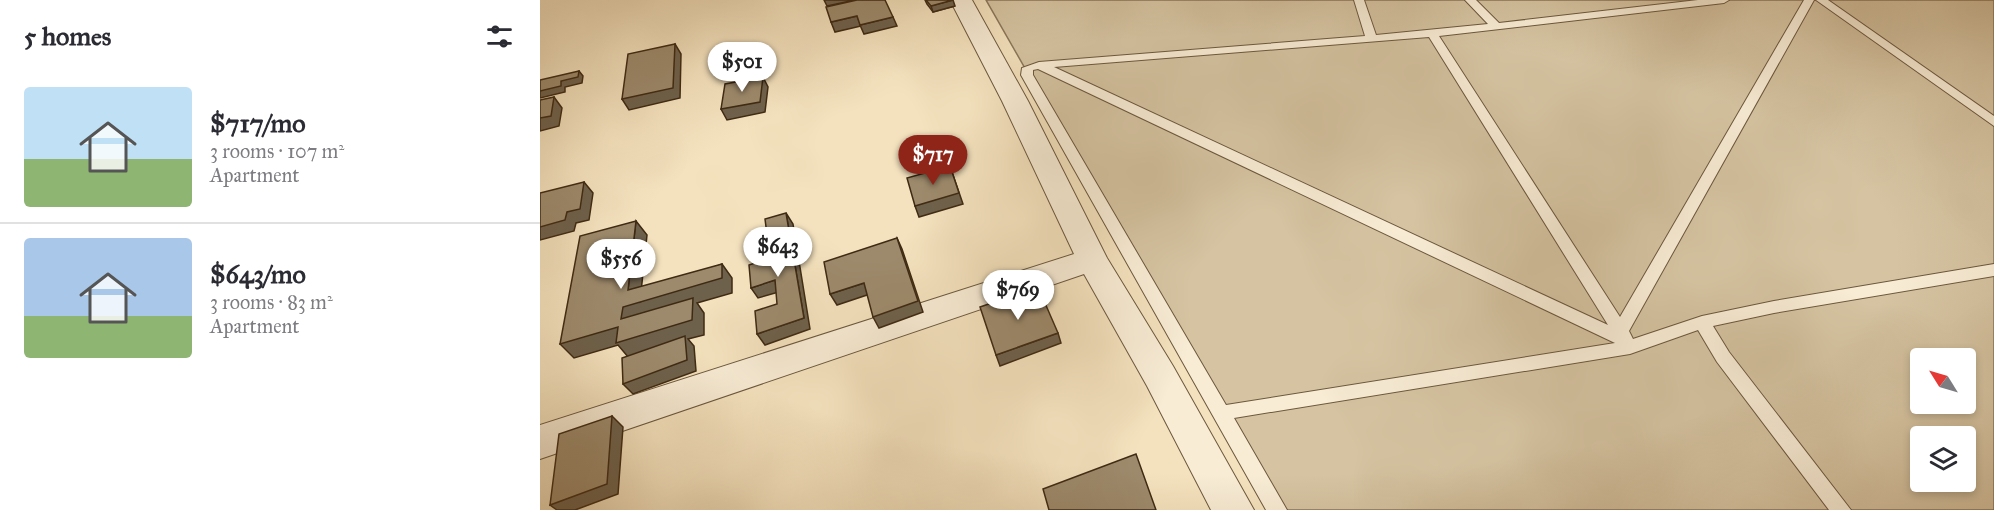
<!DOCTYPE html>
<html lang="en">
<head>
<meta charset="utf-8">
<style>
	:root { --surface:#fff; --page:#f2f2f3; --text:#2b2b33; --muted:#7c7c81; --line:#e1e1e2; --accent:#8f2418 }
	body { margin:0; font-family:"IM FELL Great Primer",serif; background:var(--page); color:var(--text); height:100vh; display:flex; flex-direction:column; font-size:22px; white-space:nowrap }
	* { box-sizing:border-box; margin:0 }
	p { font-size:20px; color:var(--muted) }
	.icon { flex:none; width:33px; height:33px; fill:none; stroke:currentColor; stroke-width:2; stroke-linecap:round; stroke-linejoin:round }
	.map { position:relative; flex:1; overflow:hidden }
	.panel { display:flex; flex-direction:column; background:var(--surface); width:540px }
	.panel>* { flex:none }
	.needle { width:39px; rotate:307deg }
	.buttons { position:absolute; left:1370px; top:348px; display:grid; gap:12px }
	.buttons a { display:grid; place-items:center; width:66px; height:66px; border-radius:6px; background:var(--surface); box-shadow:0 3px 9px #0003; font-size:30px }
	.price { position:absolute; translate:-50% -51px; padding:0 14px; border-radius:21px; background:#fff; color:#222; font-size:20px; line-height:39px; filter:drop-shadow(0 2px 3px #0008) }
	.price::after { content:''; position:absolute; left:50%; top:36px; width:18px; height:14px; margin-left:-9px; background:inherit; clip-path:polygon(0 0,100% 0,50% 100%) }
	.price.on { background:var(--accent); color:#fff }
	ul { padding:0; list-style:none }
	li { display:flex; align-items:center; gap:18px; height:150px; padding:0 24px }
	li+li { border-top:2px solid var(--line) }
	li span { display:grid; place-items:center; flex:none; width:168px; height:120px; border-radius:6px; color:#555 }
	li>.icon { margin-inline-start:auto }
	span .icon { width:72px; height:72px; fill:#fffc; stroke-width:1 }
	li b { font-size:26px }
	h2 { display:flex; justify-content:space-between; align-items:center; height:72px; padding:0 24px; font-size:26px }
	main { display:flex; flex:1; min-height:0 }
	.map>svg:first-child { display:block }
	.green { fill:#d5c3a1; stroke:#8a765a; stroke-width:1.5; fill-rule:evenodd }
	.lines { fill:none; stroke-linecap:round; stroke-linejoin:round }
	.service-casing { stroke:#6c583e; stroke-width:2 }
	.minor-casing { stroke:#6c583e; stroke-width:2 }
	.service { fill:#f8ecd5; fill-rule:evenodd }
	.minor { fill:#f8ecd5; fill-rule:evenodd }
	.wall { fill:#87775d; stroke:#3f2a13; stroke-width:1.5 }
	.shaded-wall { fill:#6e614c; stroke:#3f2a13; stroke-width:1.5 }
	.building { fill:#9d8a6c; stroke:#3f2a13; stroke-width:1.5 }
</style>
</head>
<body>
<main>
<section class="panel">
<h2>5 homes<svg class="icon" aria-label="filters" viewBox="0 0 24 24"><path d="M4 7h16M4 17h16"/><circle cx="9" cy="7" r="2"/><circle cx="15" cy="17" r="2"/></svg></h2>
<ul>
<li><span style="background:linear-gradient(#bfe0f5 60%,#8fb573 0)"><svg class="icon" aria-label="home" viewBox="0 0 24 24"><path d="M3 11l9-7 9 7M6 9v11h12V9"/></svg></span><div><b>$717/mo</b><p>3 rooms · 107 m²</p><p>Apartment</p></div></li>
<li><span style="background:linear-gradient(#a9c7e8 65%,#8fb573 0)"><svg class="icon" aria-label="home" viewBox="0 0 24 24"><path d="M3 11l9-7 9 7M6 9v11h12V9"/></svg></span><div><b>$643/mo</b><p>3 rooms · 83 m²</p><p>Apartment</p></div></li>
</ul>
</section>
<div class="map">
<svg width="1454" height="510" viewBox="0 0 1454 510">
	<rect width="100%" height="100%" fill="#f4e2be"/>
	<filter id="stains"><feTurbulence type="fractalNoise" baseFrequency=".00333" numOctaves="4"/><feColorMatrix values="0 0 0 0 .2 0 0 0 0 .09 0 0 0 0 .02 0 0 0 .5 -.17"/></filter>
	<radialGradient id="worn" r=".72"><stop offset=".6" stop-color="#630" stop-opacity="0"/><stop offset="1" stop-color="#630" stop-opacity=".3"/></radialGradient>
	<!-- green -->
	<path class="green" d="M446,0H1454V510H737ZM1380,358H1425V404H1380ZM1380,436H1425V482H1380Z"/>
	<g class="lines">
		<defs>
			<g id="service">
				<path d="M814,0H824L836,35L948,24L925,0H936L959,23L1158,0H1189L1184,3L899,36L1080,317L1264,0H1274L1089,331L1093,339L1162,316L1234,301L1454,264V276L1234,313L1173,326L1189,352L1311,510H1289L1177,362L1158,330L1090,354L694,418L747,510H726L481,75L482,68L499,62L825,36ZM889,37L1068,325L514,67ZM498,69L1075,343L686,405L493,75V70Z"/>
				<polygon points="1276,0 1288,0 1454,116 1454,126"/>
			</g>
			<polygon id="minor" points="410,0 432,0 488,101 567,258 633,366 714,510 671,510 607,386 544,274 0,459 0,425 534,254 462,101"/>
		</defs>
		<!-- service casing -->
		<use href="#service" class="service-casing"/>
		<!-- minor casing -->
		<use href="#minor" class="minor-casing"/>
		<!-- service -->
		<use href="#service" class="service"/>
		<!-- minor -->
		<use href="#minor" class="minor"/>
	</g>
	<!-- wall -->
	<polygon class="wall" points="385,0 386,0 415,6 393,12 387,4"/>
	<!-- shaded-wall -->
	<g class="shaded-wall">
		<polygon points="284,0 315,0 287,6"/>
		<polygon points="413,0 415,6 393,12 391,6"/>
		<polygon points="317,16 321,26 295,32 291,22"/>
		<polygon points="353,17 357,26 324,34 320,25"/>
		<polygon points="135,44 141,54 140,98 89,110 82,99"/>
		<polygon points="39,71 43,76 42,83 25,87 25,92 0,98 0,91 21,81"/>
		<polygon points="223,77 228,87 225,112 187,120 181,109"/>
		<polygon points="14,97 22,108 19,126 0,131 0,118"/>
		<polygon points="410,166 423,204 379,217 375,206"/>
		<polygon points="44,182 53,193 49,220 36,223 34,231 0,240 0,227"/>
		<polygon points="246,213 253,224 270,329 225,345 217,334 264,318"/>
		<polygon points="96,221 107,235 100,302 182,264 192,278 192,293 157,303 164,313 164,335 148,339 154,346 156,371 93,394 83,384 89,358 78,345 34,358 20,344 83,307 88,290"/>
		<polygon points="357,238 362,249 383,312 339,328 333,317"/>
		<polygon points="235,280 242,291 218,298 211,288"/>
		<polygon points="324,283 330,294 297,305 290,294"/>
		<polygon points="518,333 521,343 460,366 456,355"/>
		<polygon points="72,416 83,427 78,494 35,510 17,510 10,505"/>
	</g>
	<!-- building -->
	<g class="building">
		<polygon points="317,0 345,0 353,17 320,25 317,16 291,22 286,7"/>
		<polygon points="386,0 413,0 391,6"/>
		<polygon points="135,44 133,88 82,99 88,54"/>
		<polygon points="39,71 38,77 21,81 21,86 0,91 0,80"/>
		<polygon points="223,77 220,102 181,109 185,84"/>
		<polygon points="14,97 11,116 0,118 0,100"/>
		<polygon points="410,166 419,193 375,206 367,178"/>
		<polygon points="44,182 40,209 27,212 25,220 0,227 0,193"/>
		<polygon points="246,213 264,318 217,334 215,311 237,304 235,280 211,288 209,265 230,258 225,219"/>
		<polygon points="96,221 88,290 182,264 182,278 83,307 81,319 153,298 152,320 76,343 78,327 20,344 40,236"/>
		<polygon points="357,238 378,301 333,317 324,283 290,294 284,262"/>
		<polygon points="498,287 518,333 456,355 440,307"/>
		<polygon points="145,336 147,360 83,384 82,358"/>
		<polygon points="72,416 67,484 10,505 19,434"/>
		<polygon points="596,454 616,510 509,510 503,489"/>
	</g>
	<rect width="100%" height="100%" filter="url(#stains)"/>
	<rect width="100%" height="100%" fill="url(#worn)"/>
</svg>
<div class="buttons">
<a><svg class="needle" viewBox="-14 -14 28 28"><path d="M0-13l5 13h-10z" fill="#e53935"/><path d="M0 13l5-13h-10z" fill="#7c7c81"/></svg></a>
<a><svg class="icon" aria-label="layers" viewBox="0 0 24 24"><path d="M12 4l9 5-9 5-9-5zM3 14l9 5 9-5"/></svg></a>
</div>
<b class="price" style="left:202px;top:93px">$501</b>
<b class="price on" style="left:393px;top:186px">$717</b>
<b class="price" style="left:238px;top:278px">$643</b>
<b class="price" style="left:81px;top:290px">$556</b>
<b class="price" style="left:478px;top:321px">$769</b>
</div>
</main>
</body>
</html>
